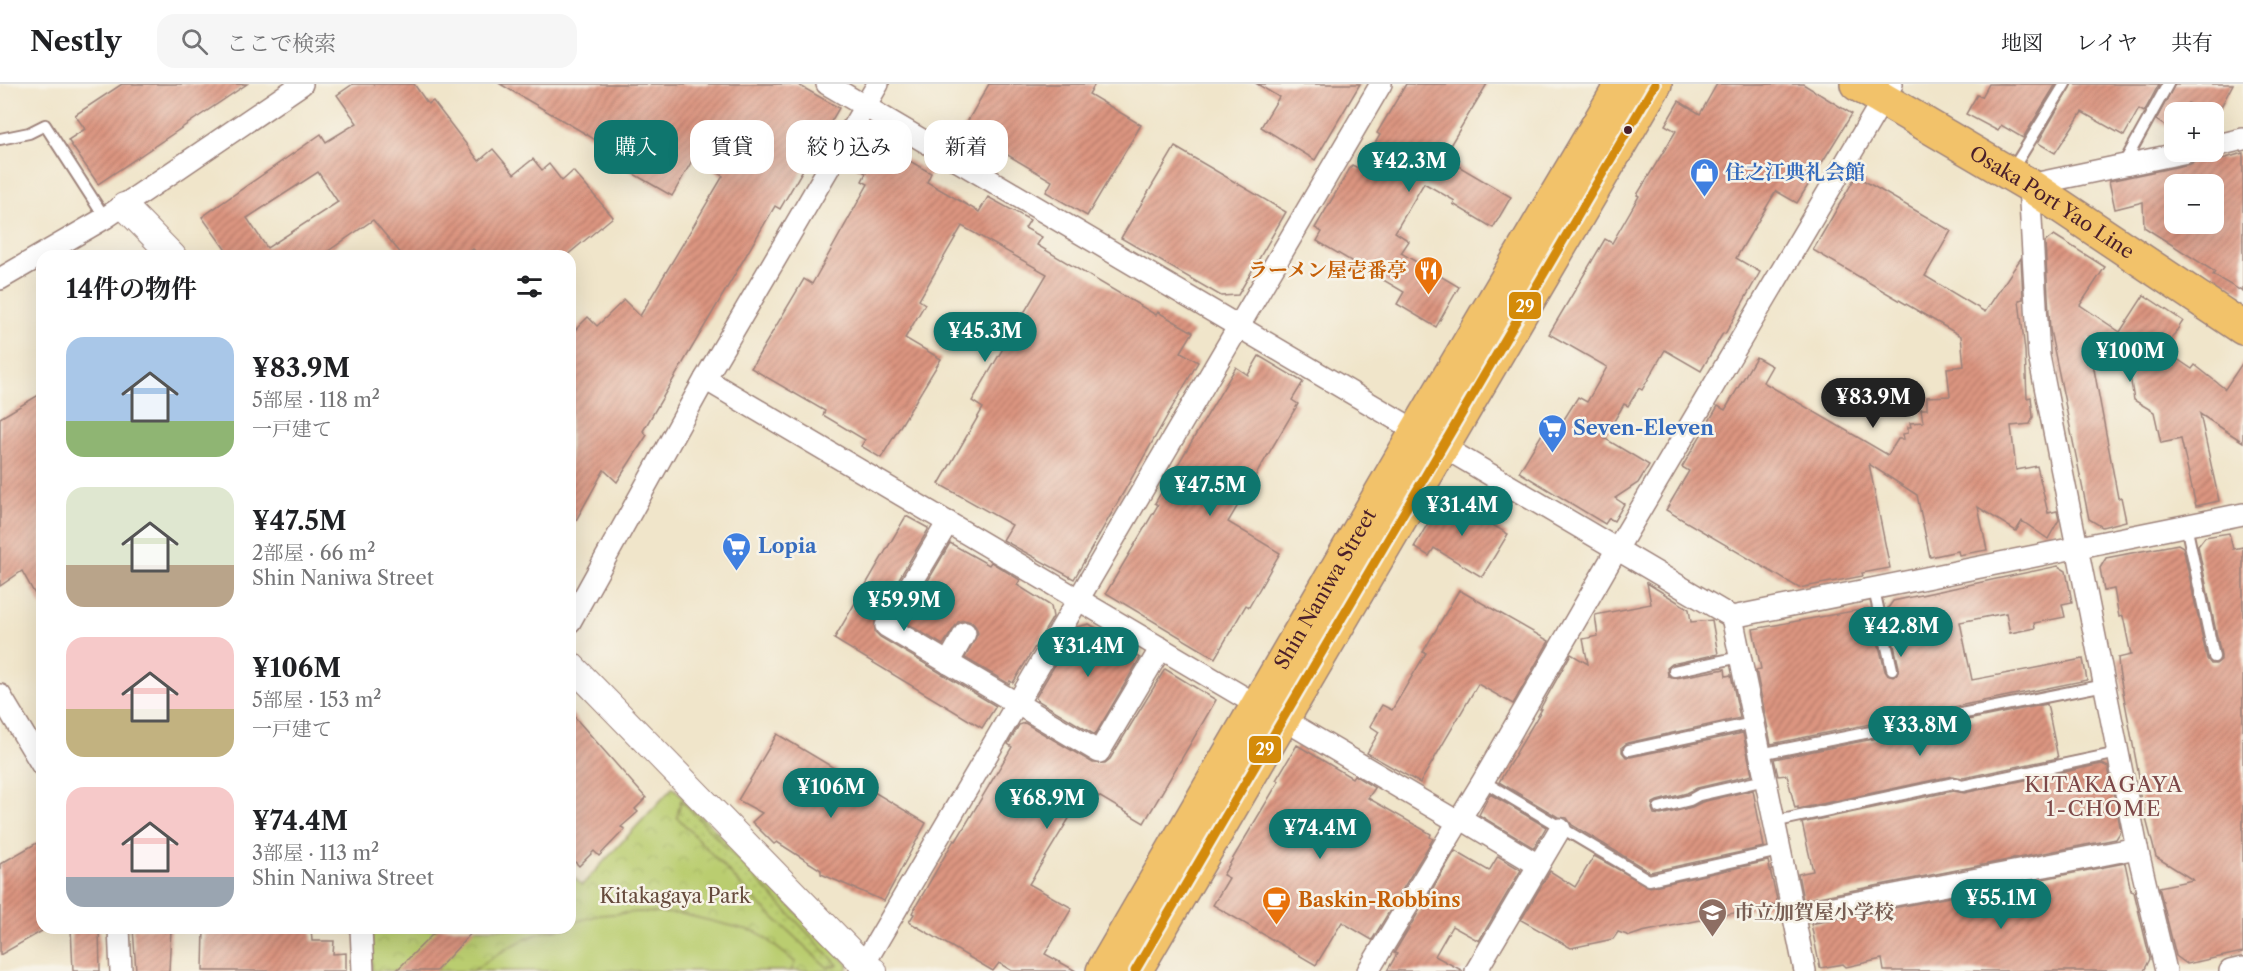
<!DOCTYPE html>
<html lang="ja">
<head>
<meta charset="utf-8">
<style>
	:root { --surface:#fff; --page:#f6f6f6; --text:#202124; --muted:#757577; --line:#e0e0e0; --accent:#0f766e }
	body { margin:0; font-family:"Libre Caslon Text","Noto Serif JP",serif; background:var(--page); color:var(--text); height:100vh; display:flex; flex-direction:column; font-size:22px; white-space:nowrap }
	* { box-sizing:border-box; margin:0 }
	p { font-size:20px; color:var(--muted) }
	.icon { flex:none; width:33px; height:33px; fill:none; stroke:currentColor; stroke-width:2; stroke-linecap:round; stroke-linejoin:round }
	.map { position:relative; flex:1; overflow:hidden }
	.drawer { position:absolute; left:36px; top:166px; width:540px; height:684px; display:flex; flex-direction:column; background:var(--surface); border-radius:18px; box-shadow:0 6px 24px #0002 }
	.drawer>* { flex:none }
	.guide { position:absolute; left:594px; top:36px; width:570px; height:54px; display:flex; gap:12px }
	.tools { position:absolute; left:2164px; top:18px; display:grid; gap:12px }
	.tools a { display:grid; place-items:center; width:60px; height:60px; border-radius:12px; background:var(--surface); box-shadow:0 6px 24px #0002; font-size:30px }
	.price { position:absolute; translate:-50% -51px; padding:0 14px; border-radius:21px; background:var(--accent); color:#fff; font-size:20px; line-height:39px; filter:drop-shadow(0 2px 3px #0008) }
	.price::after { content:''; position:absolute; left:50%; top:36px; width:18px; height:14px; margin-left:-9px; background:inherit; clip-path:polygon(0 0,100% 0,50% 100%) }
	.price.selected { background:#222; color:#fff }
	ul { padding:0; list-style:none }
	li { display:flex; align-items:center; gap:18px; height:150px; padding:0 30px }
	li span { display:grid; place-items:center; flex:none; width:168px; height:120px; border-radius:18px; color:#555 }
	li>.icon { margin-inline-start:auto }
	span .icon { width:72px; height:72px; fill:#fffc; stroke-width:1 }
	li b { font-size:26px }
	h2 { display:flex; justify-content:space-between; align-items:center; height:72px; padding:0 30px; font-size:26px }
	.tag { padding:0 21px; border-radius:18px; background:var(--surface); box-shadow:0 6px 24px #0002; font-size:21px; line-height:54px }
	.tag.selected { background:var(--accent); color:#fff }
	header { display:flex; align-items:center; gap:36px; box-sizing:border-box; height:84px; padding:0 30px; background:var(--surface); border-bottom:2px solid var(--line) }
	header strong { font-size:28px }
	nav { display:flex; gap:33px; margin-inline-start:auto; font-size:21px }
	.search { width:420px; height:54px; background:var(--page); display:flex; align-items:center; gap:15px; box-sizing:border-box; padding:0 21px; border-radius:18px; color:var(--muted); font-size:22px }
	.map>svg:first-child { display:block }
	.park { fill:url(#park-crowns); stroke:#82764e; stroke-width:1.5 }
	.garden { fill:url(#garden-dots); stroke:#82764e; stroke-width:1.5 }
	.pitch { fill:#bacd70; stroke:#82764e; stroke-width:1.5 }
	.building { fill:url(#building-hatch); fill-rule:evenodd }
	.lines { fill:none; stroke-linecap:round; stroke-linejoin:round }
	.service-casing { stroke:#9d827a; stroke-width:14 }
	.minor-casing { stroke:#9d827a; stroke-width:24 }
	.tertiary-casing { stroke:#9d827a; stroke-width:28 }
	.primary-casing { stroke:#9d827a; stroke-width:36 }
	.service { stroke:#fff; stroke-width:10 }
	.minor { stroke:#fff; stroke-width:21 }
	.tertiary { stroke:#fff; stroke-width:26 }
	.primary { stroke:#f2c26a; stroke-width:33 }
	.bus-1-casing { stroke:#f7f3e8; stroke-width:14 }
	.bus-1 { stroke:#d48b09; stroke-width:9 }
	.bus-dot { fill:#4a1f2b; stroke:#f7f3e8; stroke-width:2 }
	.labels { text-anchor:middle; stroke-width:5; stroke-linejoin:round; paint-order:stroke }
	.shop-label { font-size:20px; font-weight:bold; fill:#366cbe; stroke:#f7f3e8; text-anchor:start }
	.street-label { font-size:20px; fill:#4a1f2b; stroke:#f7f3e8 }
	.food-label { font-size:20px; font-weight:bold; fill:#c56008; stroke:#f7f3e8; text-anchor:end }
	.park-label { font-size:20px; fill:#664a3c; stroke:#f7f3e8 }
	.education-label { font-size:20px; font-weight:bold; fill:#785e54; stroke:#f7f3e8; text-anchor:start }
	.neighbourhood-label { font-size:21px; letter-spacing:1.5px; fill:#7d4849; stroke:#f7f3e8 }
	.line-badge { stroke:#f7f3e8; stroke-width:2 }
	.badge-label { font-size:16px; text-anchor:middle; font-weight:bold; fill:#fff }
</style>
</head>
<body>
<header>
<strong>Nestly</strong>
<div class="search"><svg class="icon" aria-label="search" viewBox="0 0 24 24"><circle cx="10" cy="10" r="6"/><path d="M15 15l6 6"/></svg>ここで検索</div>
<nav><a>地図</a><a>レイヤ</a><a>共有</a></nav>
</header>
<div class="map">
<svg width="2243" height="887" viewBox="0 0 2243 887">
	<defs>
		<pattern id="park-crowns" width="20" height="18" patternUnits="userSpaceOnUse" patternTransform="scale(1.5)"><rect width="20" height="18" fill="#bacd70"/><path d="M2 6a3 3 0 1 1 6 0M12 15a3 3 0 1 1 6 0" fill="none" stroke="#a1b061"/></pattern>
		<pattern id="garden-dots" width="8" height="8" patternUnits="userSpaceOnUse" patternTransform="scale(1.5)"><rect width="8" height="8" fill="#bacd70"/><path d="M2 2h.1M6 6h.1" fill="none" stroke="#a1b061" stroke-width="1.8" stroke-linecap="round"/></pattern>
		<pattern id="building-hatch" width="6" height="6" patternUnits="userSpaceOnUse" patternTransform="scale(1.5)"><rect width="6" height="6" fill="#dc9580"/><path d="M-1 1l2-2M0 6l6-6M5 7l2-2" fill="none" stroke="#b47969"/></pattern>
	</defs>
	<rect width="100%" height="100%" fill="#f7f3e8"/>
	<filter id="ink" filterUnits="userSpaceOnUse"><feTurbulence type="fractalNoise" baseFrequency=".0167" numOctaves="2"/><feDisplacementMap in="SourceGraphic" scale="12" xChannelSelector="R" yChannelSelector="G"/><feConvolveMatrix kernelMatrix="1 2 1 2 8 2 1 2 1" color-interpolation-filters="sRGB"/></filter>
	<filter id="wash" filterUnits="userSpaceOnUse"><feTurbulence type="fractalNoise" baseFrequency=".008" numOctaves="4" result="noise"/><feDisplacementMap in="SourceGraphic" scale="24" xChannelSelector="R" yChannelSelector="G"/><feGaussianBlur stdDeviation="1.35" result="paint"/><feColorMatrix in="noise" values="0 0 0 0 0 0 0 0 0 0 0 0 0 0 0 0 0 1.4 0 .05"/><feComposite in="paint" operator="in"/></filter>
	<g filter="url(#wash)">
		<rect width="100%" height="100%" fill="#f0e5ca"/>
		<!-- park -->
		<polygon class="park" points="673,703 849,881 846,887 372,887 370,845 570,844 570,790 582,801"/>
		<!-- garden -->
		<polygon class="garden" points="681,716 838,881 827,883 758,819 677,733"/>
		<!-- pitch -->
		<path class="pitch" d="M638,828L682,830L757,848L795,878L791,887H473C500,867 536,844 570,844V839L600,831Z"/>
		<g id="blocks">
			<!-- building -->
			<g class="building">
				<polygon points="122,0 247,0 98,100 68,56 85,45 75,31"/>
				<path d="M353,0H414L428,20L433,17L479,77L493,65L514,90L533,75L542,86L549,80L562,97L573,87L613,133L566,172H480L473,165L464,172H403L373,136L321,172H230L202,133L321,50L326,58L357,39L337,11ZM318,88L338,118L267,164L247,134Z"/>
				<polygon points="500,0 797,0 839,24 780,125 775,122 643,347 647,351 617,398 604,386 570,447 570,251 588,233 597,242 624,216 640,232 723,92 693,75 672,112 606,74 611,66 586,50"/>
				<polygon points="989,0 1095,0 1089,10 1141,41 1087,132 1046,108 1052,97 963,45"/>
				<polygon points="1257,0 1360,0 1315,76 1261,43 1279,13"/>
				<polygon points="1406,0 1487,0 1443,73 1511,113 1493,144 1453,120 1455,117 1424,99 1395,148 1409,157 1401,169 1459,203 1436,243 1397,220 1404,208 1317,157 1322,148 1315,144 1352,81 1360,85 1380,51 1377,49"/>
				<polygon points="1717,0 1803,0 1852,30 1797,119 1776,107 1736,174 1760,188 1725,250 1723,249 1701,287 1665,266 1642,306 1639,304 1628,322 1624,320 1604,354 1649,381 1638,399 1615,414 1624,420 1614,437 1609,434 1605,440 1519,388 1548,340 1551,342 1556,333 1563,337 1578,313 1587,318 1607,283 1549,250 1605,155 1612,159 1639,112 1637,111 1676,47 1665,41 1679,17 1700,30"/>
				<polygon points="1989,0 2056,0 2023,54 2001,41 1998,47 1966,30 1977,11 1982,13"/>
				<polygon points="2072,0 2159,0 2144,28 2139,25 2124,52 2082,28 2055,69 2038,59"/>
				<polygon points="2175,0 2233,0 2215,34 2214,28 2206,28 2188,19 2182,28 2175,28 2175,40 2171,46 2156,36"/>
				<polygon points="871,55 931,89 927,98 979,128 988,113 1030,136 1025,144 1042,153 1037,161 1156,231 1158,228 1193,248 1181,268 1198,278 1074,495 1003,456 1012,441 939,400 983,324 972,317 1047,190 962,142 919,216 925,220 905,254 941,275 881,374 861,362 865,356 823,331 825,327 751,284 804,195 812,200 868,100 862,97 866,89 855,83"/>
				<polygon points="1175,63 1286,128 1238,211 1221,212 1121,154"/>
				<path d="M2243,69V208L2213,191L2215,188L2144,143L2143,118L2115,125L2109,97L2190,80L2195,78L2199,72L2205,71L2211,74L2221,73L2222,75ZM2172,100H2214V140H2174L2167,109L2174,108Z"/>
				<polygon points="1856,92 1951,147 1925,192 1985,228 2021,174 2023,215 2019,216 2025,267 2027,314 2031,313 2033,333 2030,340 2011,342 2016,386 2037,382 2048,429 2057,427 2059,436 2048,455 2022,437 2016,447 1978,423 1987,466 1959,471 1958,467 1930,473 1917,411 1869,380 1890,484 1862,489 1863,492 1799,504 1666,426 1689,387 1682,383 1718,322 1725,326 1756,273 1772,282 1763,298 1888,371 1898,355 1904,355 1903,350 1908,349 1908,343 1911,343 1910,339 1923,338 1921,325 1927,325 1927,313 1950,312 1947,284 1964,282 1961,252 1813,166"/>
				<polygon points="2054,151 2105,183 2080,221 2120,248 2144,211 2183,237 2164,266 2192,285 2195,281 2225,305 2243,278 2243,358 2200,330 2219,417 2196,422 2181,355 2161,359 2154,328 2134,316 2128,280 2088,253 2118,414 2121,413 2126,437 2102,443 2089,435 2050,246 2045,158"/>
				<polygon points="1259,272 1303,298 1292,316 1298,320 1228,438 1280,469 1249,523 1246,521 1215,574 1106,509 1158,421 1155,419 1236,283 1248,291"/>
				<polygon points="42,309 42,523 22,487 0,502 0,334"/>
				<polygon points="1444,412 1508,450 1482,493 1434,464 1429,472 1414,463"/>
				<polygon points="906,432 928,444 928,446 875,535 875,548 880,553 996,622 982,644 834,555"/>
				<polygon points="2229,449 2233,465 2243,463 2243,868 2187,880 2176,872 2159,803 2193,796 2156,773 2137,700 2141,703 2119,587 2118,574 2131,571 2123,532 2119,533 2114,505 2104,507 2100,484 2106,474 2178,460 2183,463 2207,575 2211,580 2216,580 2221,576 2221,571 2198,462 2205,453"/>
				<polygon points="950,459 989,481 991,478 1020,496 1017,501 1051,522 1053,533 1013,599 1010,597 1009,600 965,574 978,549 976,543 972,538 964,536 958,538 943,561 904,538"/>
				<polygon points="2058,482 2066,487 2072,518 2062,520 2065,533 2034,539 2035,544 2010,549 2006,529 1960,538 1972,596 2083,575 2087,596 1771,660 1756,586 1761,585 1753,545 1870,524 1885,587 1887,590 1893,592 1897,590 1899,583 1886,527 1893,517"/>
				<polygon points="1647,499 1689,525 1691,538 1712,536 1718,570 1672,580 1667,584 1668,592 1676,594 1725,585 1726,592 1731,591 1740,634 1627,659 1622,663 1622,668 1626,673 1631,673 1743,649 1752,691 1697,704 1687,709 1657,717 1653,719 1652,725 1654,730 1661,731 1692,723 1702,718 1753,706 1764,763 1650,788 1572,741 1567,734 1558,733 1499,698 1542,625 1540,625 1571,570 1588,580 1583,555 1598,552 1595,531 1651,520"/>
				<polygon points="1459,506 1549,557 1513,620 1478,600 1420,699 1367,669 1379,648 1370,642 1382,621 1392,626 1426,569 1423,568"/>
				<polygon points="1089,540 1135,567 1133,570 1140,574 1095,651 1037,616 1036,613 1077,543"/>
				<polygon points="1165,585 1216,616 1144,739 1087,705 1029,800 1072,824 1045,870 1076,887 1012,887 999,879 993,887 909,838 914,830 912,829 954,756 956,757 1012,663 1008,660 1019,641 1025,639 1093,679 1105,679 1110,675"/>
				<polygon points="2047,620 2058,674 1963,694 1952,692 1798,725 1798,723 1795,724 1787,691 1778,692 1774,675"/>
				<polygon points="570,628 646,714 635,725 638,728 621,743 625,745 599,772 594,767 579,782 570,773"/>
				<polygon points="777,650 926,739 884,817 821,790 821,786 777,758 774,760 752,738 762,729 738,716"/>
				<polygon points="1297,661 1352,694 1354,691 1375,704 1368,714 1431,750 1430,753 1433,755 1372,856 1342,838 1316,881 1213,821 1229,794 1223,791 1279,697 1276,696"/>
				<polygon points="2102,680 2108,683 2121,747 2116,755 1803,816 1798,790 1813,787 1802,739 1953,707 1964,709"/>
				<polygon points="1490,710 1546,743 1534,764 1479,731"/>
				<polygon points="42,756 42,847 0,871 0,780"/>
				<polygon points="1455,767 1489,787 1498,772 1521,786 1479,857 1452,842 1435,872 1463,887 1387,887 1397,870 1394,869"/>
				<polygon points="1594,772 1650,803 1768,777 1778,820 1642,848 1630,852 1618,848 1613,855 1571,864 1521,836 1550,787 1575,803"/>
				<polygon points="2125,779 2131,807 2134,808 2150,875 2144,887 1884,887 1882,875 1846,883 1843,880 1820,884 1811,840"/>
				<polygon points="71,844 99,844 100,887 73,887"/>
				<polygon points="133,844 171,844 169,887 136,887"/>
				<polygon points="204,844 311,844 312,857 334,857 333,870 346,869 346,887 203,887"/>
				<polygon points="439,844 476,844 436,887 396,887"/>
			</g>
		</g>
	</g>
	<g filter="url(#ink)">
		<use href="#blocks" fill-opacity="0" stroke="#9d827a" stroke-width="1.5"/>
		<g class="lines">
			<defs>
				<g id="service">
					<polyline points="0,55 29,49 45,41 105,134"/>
					<polyline points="2123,81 2168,0"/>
					<polyline points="2012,86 2065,0"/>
					<polyline points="2186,441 2214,573"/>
					<polyline points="1874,506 1892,585"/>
					<polyline points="1674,587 1740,573"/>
					<polyline points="1629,666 1753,639"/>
					<polyline points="1760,670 2105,601"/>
					<polyline points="1483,697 1649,796 1779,767"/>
					<polyline points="1659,724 1690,716 1699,711 1765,696"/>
					<polyline points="1773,738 1954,699 1962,702 2118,669"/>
				</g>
				<g id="minor">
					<polyline points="827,0 1732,533 2243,430"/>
					<polyline points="2214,62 2243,55"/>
					<polyline points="0,195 105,134 302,0"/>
					<polyline points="705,295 1257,621"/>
					<polyline points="948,438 886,542 1099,668 1161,564"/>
					<polyline points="1732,533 1805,887"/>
					<polyline points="570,538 705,295 878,0"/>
					<polyline points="948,579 965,549"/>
					<polyline points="0,611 42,681"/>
					<polyline points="1283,635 1458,738"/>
					<polyline points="1460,734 1538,781"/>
					<polyline points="1792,831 2137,764"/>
					<polyline points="119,844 121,887"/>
					<polyline points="361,844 363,887"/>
					<polyline points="860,887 1381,0"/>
					<polyline points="1368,887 1483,697 1617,465 1892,0"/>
					<polyline points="1476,887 1560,745"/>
					<polyline points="2166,887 2137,764 2039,272 2029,101 2187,68"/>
					<polyline points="2230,887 2243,884"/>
				</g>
				<g id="tertiary">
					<polyline points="124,122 173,172"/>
					<polyline points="570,580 864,881 874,887"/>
				</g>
				<g id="primary">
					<path id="s1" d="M1857,0L2029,101L2243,244"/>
					<path id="s2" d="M1103,887L1417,347L1622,0"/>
					<polyline points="1135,887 1655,0"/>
				</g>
			</defs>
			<!-- service casing -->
			<use href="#service" class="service-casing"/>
			<!-- minor casing -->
			<use href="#minor" class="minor-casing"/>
			<!-- tertiary casing -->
			<use href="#tertiary" class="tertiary-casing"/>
			<!-- primary casing -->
			<use href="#primary" class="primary-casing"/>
			<!-- service -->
			<use href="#service" class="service"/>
			<!-- minor -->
			<use href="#minor" class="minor"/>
			<!-- tertiary -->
			<use href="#tertiary" class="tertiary"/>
			<!-- primary -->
			<use href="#primary" class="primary"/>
			<defs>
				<polyline id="bus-1" points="1135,887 1655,0"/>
			</defs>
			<!-- bus-1 casing -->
			<use href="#bus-1" class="bus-1-casing"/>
			<!-- bus-1 -->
			<use href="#bus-1" class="bus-1"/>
		</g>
	</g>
	<!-- icons -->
	<defs>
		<symbol id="shop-pin" viewBox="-11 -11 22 30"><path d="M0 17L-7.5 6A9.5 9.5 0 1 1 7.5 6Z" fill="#3f7fe0" stroke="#f7f3e8"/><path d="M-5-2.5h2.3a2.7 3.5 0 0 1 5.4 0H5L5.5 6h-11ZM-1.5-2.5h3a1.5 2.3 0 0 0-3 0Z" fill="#fff"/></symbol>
		<symbol id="restaurant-pin" viewBox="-11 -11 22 30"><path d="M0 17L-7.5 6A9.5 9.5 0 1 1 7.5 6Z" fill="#e8710a" stroke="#f7f3e8"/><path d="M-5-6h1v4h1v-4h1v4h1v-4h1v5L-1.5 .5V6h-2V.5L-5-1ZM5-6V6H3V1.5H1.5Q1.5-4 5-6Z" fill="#fff"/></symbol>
		<symbol id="supermarket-pin" viewBox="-11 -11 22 30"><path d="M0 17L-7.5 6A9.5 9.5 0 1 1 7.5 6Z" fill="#3f7fe0" stroke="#f7f3e8"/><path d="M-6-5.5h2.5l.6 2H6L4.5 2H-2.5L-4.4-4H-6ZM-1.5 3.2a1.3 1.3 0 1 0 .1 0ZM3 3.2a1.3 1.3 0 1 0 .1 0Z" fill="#fff"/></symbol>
		<symbol id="cafe-pin" viewBox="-11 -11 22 30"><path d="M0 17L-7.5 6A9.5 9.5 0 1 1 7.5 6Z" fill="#e8710a" stroke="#f7f3e8"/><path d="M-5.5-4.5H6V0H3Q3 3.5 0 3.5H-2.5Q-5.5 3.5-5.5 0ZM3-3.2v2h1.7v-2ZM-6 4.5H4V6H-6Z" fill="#fff"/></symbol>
		<symbol id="school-pin" viewBox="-11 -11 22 30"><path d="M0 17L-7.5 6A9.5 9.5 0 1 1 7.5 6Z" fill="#8d6e63" stroke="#f7f3e8"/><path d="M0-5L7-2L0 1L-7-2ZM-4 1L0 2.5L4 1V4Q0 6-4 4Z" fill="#fff"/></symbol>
	</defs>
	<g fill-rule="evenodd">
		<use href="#shop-pin" x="1688" y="72" width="33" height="45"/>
		<use href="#restaurant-pin" x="1412" y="170" width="33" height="45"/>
		<use href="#supermarket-pin" x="1536" y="328" width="33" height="45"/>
		<use href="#supermarket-pin" x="720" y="446" width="33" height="45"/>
		<use href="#cafe-pin" x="1260" y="800" width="33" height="45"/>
		<use href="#school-pin" x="1696" y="812" width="33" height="45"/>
	</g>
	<!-- markers -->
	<circle class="bus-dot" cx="1628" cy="46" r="5"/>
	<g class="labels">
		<!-- shop labels -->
		<g class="shop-label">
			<text x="1725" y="95">住之江典礼会館</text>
			<text x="1573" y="351">Seven-Eleven</text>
			<text x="758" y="469">Lopia</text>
		</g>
		<!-- street labels -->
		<g class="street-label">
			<text dy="7" stroke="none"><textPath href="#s1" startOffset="228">Osaka Port Yao Line</textPath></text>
			<text dy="7" stroke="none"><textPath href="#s2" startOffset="442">Shin Naniwa Street</textPath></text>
		</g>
		<!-- food labels -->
		<g class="food-label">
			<text x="1407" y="193">ラーメン屋壱番亭</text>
			<text x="1298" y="823" text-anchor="start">Baskin-Robbins</text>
		</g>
		<!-- park labels -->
		<g class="park-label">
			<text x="675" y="819">Kitakagaya Park</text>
		</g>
		<!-- education labels -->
		<g class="education-label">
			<text x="1734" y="835">市立加賀屋小学校</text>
		</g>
		<!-- neighbourhood labels -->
		<g class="neighbourhood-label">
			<text x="2104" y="708">KITAKAGAYA<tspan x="2104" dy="24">1-CHOME</tspan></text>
		</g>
	</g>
	<g class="line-badge">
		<rect x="1508" y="207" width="34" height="29" rx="6" fill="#d48b09"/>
		<rect x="1248" y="651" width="34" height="29" rx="6" fill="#d48b09"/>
	</g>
	<g class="badge-label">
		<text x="1525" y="228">29</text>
		<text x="1265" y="671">29</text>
	</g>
</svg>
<div class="tools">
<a>+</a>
<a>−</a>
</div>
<b class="price" style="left:1409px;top:109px">¥42.3M</b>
<b class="price" style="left:985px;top:279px">¥45.3M</b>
<b class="price" style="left:2130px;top:299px">¥100M</b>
<b class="price selected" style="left:1873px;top:345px">¥83.9M</b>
<b class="price" style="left:1210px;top:433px">¥47.5M</b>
<b class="price" style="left:1462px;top:453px">¥31.4M</b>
<b class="price" style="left:904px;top:548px">¥59.9M</b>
<b class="price" style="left:1901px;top:574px">¥42.8M</b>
<b class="price" style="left:1088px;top:594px">¥31.4M</b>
<b class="price" style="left:1920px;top:673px">¥33.8M</b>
<b class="price" style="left:831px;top:735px">¥106M</b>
<b class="price" style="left:1047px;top:746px">¥68.9M</b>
<b class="price" style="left:1320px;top:776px">¥74.4M</b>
<b class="price" style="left:2001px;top:846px">¥55.1M</b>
<div class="guide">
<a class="tag selected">購入</a>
<a class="tag">賃貸</a>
<a class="tag">絞り込み</a>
<a class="tag">新着</a>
</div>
<section class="drawer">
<h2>14件の物件<svg class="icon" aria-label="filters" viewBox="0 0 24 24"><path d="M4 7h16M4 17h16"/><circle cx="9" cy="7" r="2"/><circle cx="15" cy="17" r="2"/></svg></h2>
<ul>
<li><span style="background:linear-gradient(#a9c7e8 70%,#8fb573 0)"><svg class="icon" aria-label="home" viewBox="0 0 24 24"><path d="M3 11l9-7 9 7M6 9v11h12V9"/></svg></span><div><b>¥83.9M</b><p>5部屋 · 118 m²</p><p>一戸建て</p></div></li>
<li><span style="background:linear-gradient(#dfe7d0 65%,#b9a48a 0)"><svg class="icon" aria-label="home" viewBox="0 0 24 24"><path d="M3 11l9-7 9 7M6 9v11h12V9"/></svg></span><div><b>¥47.5M</b><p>2部屋 · 66 m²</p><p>Shin Naniwa Street</p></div></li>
<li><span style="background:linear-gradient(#f6c9c9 60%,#c2b280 0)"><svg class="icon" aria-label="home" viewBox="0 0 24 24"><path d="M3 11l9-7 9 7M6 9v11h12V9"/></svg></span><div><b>¥106M</b><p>5部屋 · 153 m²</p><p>一戸建て</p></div></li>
<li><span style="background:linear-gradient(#f6c9c9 75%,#9aa5b1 0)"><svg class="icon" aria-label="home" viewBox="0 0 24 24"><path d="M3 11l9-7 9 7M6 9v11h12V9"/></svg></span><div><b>¥74.4M</b><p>3部屋 · 113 m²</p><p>Shin Naniwa Street</p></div></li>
</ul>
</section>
</div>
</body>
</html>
